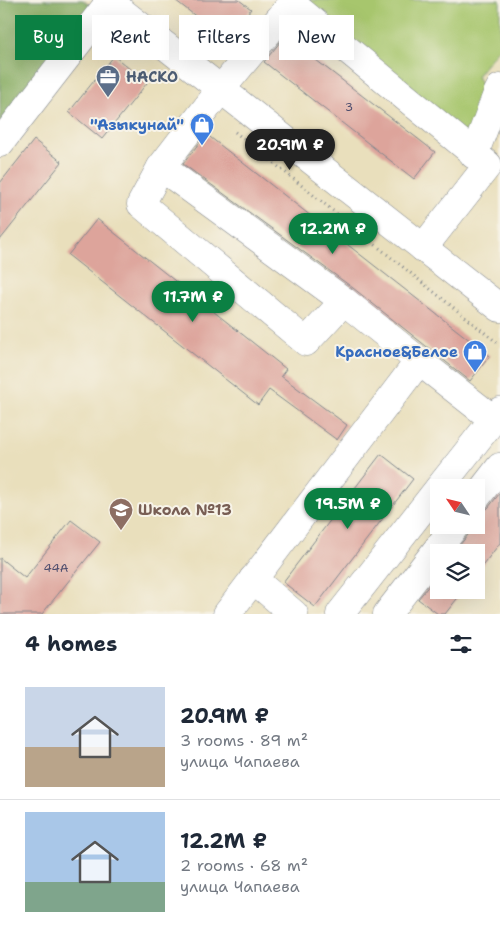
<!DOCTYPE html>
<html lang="en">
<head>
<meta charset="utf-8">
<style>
	:root { --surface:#fff; --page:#f6f6f7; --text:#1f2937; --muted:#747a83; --line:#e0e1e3; --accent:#0b8043 }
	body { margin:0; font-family:"Shantell Sans",sans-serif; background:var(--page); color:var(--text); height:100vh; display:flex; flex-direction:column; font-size:19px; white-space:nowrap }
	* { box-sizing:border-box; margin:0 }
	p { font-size:16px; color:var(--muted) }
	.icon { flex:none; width:28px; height:28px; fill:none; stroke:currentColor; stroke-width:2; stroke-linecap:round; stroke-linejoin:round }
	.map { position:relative; height:614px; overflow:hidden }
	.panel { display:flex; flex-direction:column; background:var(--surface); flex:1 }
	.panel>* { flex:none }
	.top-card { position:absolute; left:15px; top:15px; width:470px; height:45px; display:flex; gap:10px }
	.needle { width:32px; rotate:305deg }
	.controls { position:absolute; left:430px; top:479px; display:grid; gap:10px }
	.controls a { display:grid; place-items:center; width:55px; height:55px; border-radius:0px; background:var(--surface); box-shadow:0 5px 20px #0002; font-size:25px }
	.price { position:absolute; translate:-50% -42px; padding:0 11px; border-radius:18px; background:var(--accent); color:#fff; font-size:16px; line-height:32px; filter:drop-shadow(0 1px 2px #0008) }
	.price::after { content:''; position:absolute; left:50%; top:30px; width:15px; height:11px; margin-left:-8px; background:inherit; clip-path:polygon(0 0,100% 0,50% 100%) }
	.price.active { background:#222; color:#fff }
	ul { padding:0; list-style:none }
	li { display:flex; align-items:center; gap:15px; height:125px; padding:0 25px }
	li+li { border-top:1px solid var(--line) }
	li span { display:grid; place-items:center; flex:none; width:140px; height:100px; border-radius:0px; color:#555 }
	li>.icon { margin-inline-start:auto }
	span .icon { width:60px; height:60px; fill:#fffc; stroke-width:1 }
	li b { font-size:21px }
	h2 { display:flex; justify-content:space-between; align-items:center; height:60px; padding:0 25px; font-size:21px }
	.pill { padding:0 18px; border-radius:0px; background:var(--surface); box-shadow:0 5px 20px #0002; font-size:18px; line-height:45px }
	.pill.active { background:var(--accent); color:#fff }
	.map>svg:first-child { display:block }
	.green { fill:#a7c66d; stroke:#617a66 }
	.forest { fill:#85ab60; stroke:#506d5f }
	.building { fill:#dda49b }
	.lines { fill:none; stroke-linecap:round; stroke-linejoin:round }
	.minor-casing { stroke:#82878d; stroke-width:29 }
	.path { stroke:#82878d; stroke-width:3; stroke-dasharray:1 4; stroke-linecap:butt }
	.minor { stroke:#fff; stroke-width:28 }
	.labels { text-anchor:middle; stroke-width:4; stroke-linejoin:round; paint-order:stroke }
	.number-label { font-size:12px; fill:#4c4c6d }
	.service-label { font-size:15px; font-weight:bold; fill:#4e5e75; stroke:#f7f3e8; text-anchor:start }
	.shop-label { font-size:15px; font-weight:bold; fill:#366cbe; stroke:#f7f3e8; text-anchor:end }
	.education-label { font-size:15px; font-weight:bold; fill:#785e54; stroke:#f7f3e8; text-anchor:start }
</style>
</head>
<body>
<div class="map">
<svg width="500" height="614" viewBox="0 0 500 614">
	<rect width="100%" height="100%" fill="#f7f3e8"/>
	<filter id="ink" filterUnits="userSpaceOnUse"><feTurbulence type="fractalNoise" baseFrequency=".02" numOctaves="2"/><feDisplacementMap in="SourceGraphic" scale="10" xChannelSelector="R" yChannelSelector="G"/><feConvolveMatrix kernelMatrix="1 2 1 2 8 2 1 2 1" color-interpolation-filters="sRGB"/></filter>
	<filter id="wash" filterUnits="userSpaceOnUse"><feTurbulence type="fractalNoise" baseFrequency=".0096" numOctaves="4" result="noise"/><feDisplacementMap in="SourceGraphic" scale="20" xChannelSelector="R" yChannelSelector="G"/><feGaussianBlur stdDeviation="1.12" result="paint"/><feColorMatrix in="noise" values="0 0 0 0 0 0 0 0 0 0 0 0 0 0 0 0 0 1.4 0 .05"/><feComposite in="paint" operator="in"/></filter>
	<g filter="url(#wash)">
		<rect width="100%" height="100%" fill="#e9dfbc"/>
		<!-- green -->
		<polygon class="green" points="303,0 500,0 500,47 477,76 485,93 469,141"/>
		<!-- forest -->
		<polygon class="forest" points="0,0 83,0 94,9 0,128"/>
		<g id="blocks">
			<!-- building -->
			<g class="building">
				<polygon points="175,0 239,0 251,9 226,40"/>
				<polygon points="285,36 435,152 414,179 264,62"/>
				<polygon points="114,56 147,83 102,139 69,112"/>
				<polygon points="206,134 490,356 470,381 353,288 183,164"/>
				<polygon points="34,140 62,162 0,240 0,183"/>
				<polygon points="97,219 286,369 281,376 347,425 337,440 269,390 258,405 68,255"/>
				<polygon points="381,454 413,479 315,607 283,582"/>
				<polygon points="500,493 500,543 476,574 476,552 454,552 468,535 471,525 476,525 476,515 478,513 482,512 488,508"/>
				<polygon points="71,520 100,542 42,614 0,614 0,558 25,578"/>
				<polygon points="439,573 439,590 464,590 445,614 438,614 418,599"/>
			</g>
		</g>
	</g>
	<g filter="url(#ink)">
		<use href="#blocks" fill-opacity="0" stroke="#82878d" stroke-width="1"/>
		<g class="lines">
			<defs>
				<g id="minor">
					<polyline points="107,0 500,308"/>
					<polyline points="295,0 221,89 161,167 141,204 306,342 344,301"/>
					<polyline points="292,4 488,165 423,248"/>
					<polyline points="0,143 111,0"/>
					<polyline points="474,155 497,94 500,88"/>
					<polyline points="161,167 344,301 419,361 227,614"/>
					<polyline points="419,361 493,419"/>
					<polyline points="439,488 500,411"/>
					<polyline points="476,498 500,467"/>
					<polyline points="253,579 294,614"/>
					<polyline points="340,614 439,488"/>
					<polyline points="387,614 456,525"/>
				</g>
			</defs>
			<!-- minor casing -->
			<use href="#minor" class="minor-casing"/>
			<!-- path -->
			<polyline class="path" points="235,132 500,345"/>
			<!-- minor -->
			<use href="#minor" class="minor"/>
		</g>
	</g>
	<!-- icons -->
	<defs>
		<symbol id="office-pin" viewBox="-11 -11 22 30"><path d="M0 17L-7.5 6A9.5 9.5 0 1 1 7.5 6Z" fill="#5c6f8a" stroke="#f7f3e8"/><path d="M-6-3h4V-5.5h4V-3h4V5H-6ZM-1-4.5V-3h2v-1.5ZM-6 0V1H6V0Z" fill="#fff"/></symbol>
		<symbol id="shop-pin" viewBox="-11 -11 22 30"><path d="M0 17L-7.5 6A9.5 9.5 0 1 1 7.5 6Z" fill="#3f7fe0" stroke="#f7f3e8"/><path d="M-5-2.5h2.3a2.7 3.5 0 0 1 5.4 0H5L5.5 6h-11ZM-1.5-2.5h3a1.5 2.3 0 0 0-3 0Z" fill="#fff"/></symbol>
		<symbol id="school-pin" viewBox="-11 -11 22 30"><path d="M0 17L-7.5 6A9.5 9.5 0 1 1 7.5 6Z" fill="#8d6e63" stroke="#f7f3e8"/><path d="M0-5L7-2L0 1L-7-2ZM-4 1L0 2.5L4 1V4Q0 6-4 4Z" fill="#fff"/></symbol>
	</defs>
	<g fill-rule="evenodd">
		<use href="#office-pin" x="94" y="63" width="28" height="38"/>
		<use href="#shop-pin" x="188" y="111" width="28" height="38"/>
		<use href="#shop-pin" x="461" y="338" width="28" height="38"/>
		<use href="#school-pin" x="107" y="496" width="28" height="38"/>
	</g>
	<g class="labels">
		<!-- number labels -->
		<g class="number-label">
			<text x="349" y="111">3</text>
			<text x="56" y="572">44А</text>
		</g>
		<!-- service labels -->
		<g class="service-label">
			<text x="126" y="82">НАСКО</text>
		</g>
		<!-- shop labels -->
		<g class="shop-label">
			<text x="184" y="130">"Азыкунай"</text>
			<text x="458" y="357">Красное&amp;Белое</text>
		</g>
		<!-- education labels -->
		<g class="education-label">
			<text x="138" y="515">Школа №13</text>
		</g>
	</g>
</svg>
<div class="controls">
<a><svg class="needle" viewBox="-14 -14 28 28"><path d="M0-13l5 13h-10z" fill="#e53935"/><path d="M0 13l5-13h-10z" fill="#747a83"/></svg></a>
<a><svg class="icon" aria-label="layers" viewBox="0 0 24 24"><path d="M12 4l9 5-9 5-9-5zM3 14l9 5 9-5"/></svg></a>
</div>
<b class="price active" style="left:290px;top:171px">20.9M ₽</b>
<b class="price" style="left:333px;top:255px">12.2M ₽</b>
<b class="price" style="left:193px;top:323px">11.7M ₽</b>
<b class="price" style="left:348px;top:530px">19.5M ₽</b>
<div class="top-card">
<a class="pill active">Buy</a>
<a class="pill">Rent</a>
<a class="pill">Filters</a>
<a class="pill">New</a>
</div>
</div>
<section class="panel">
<h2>4 homes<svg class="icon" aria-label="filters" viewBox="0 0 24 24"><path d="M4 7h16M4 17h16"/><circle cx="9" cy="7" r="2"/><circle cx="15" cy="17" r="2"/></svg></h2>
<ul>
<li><span style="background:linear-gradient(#c9d6e8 60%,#b9a48a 0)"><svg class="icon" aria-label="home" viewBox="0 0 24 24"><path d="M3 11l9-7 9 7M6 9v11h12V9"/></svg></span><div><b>20.9M ₽</b><p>3 rooms · 89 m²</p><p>улица Чапаева</p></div></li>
<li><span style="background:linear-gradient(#a9c7e8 70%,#7fa58c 0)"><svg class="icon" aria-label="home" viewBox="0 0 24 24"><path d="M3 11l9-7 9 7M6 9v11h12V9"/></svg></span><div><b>12.2M ₽</b><p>2 rooms · 68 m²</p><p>улица Чапаева</p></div></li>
</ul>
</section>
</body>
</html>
